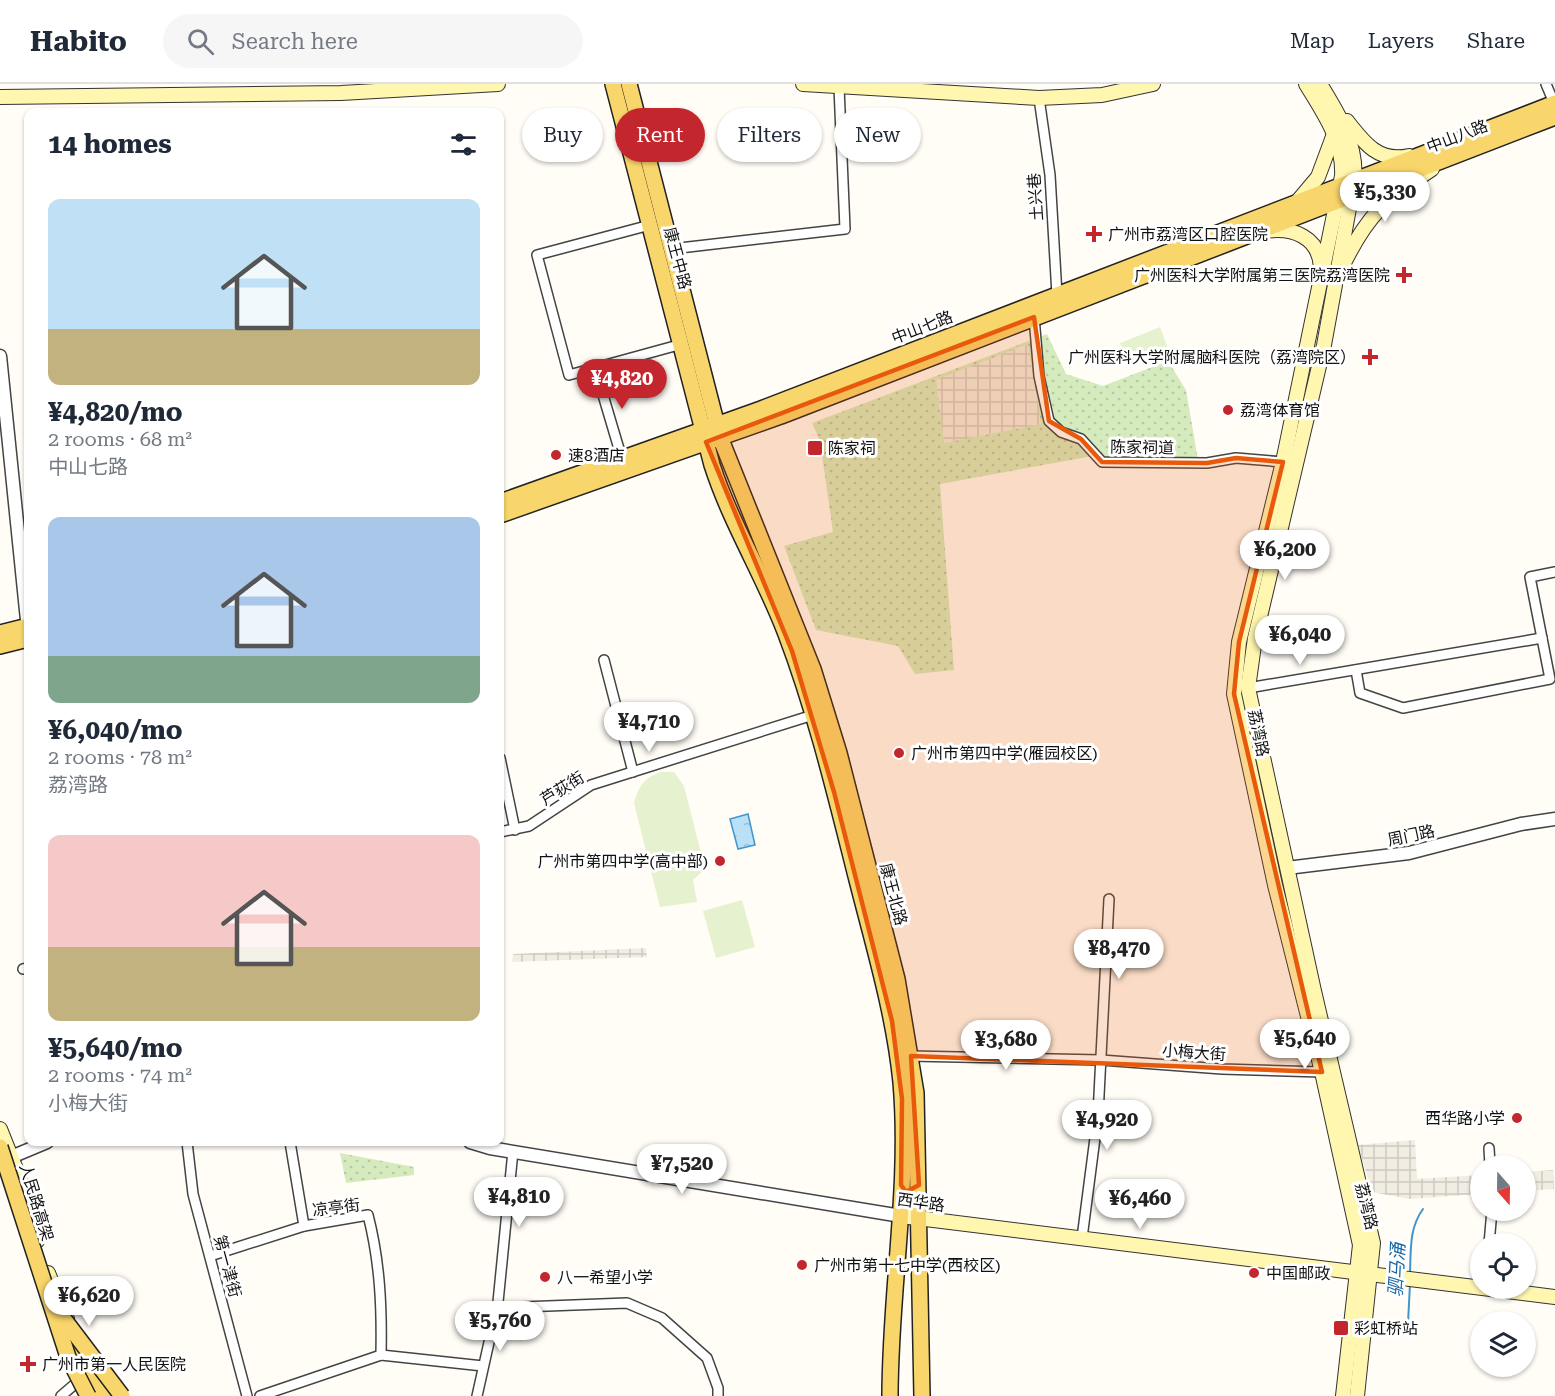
<!DOCTYPE html>
<html lang="en">
<head>
<meta charset="utf-8">
<style>
	:root { --surface:#fff; --page:#f6f6f7; --text:#1f2937; --muted:#747a83; --line:#e0e1e3; --accent:#c4262e }
	body { margin:0; font-family:"Roboto Serif","Noto Sans SC",serif; background:var(--page); color:var(--text); height:100vh; display:flex; flex-direction:column; font-size:22px; white-space:nowrap }
	* { box-sizing:border-box; margin:0 }
	p { font-size:20px; color:var(--muted) }
	.icon { flex:none; width:33px; height:33px; fill:none; stroke:currentColor; stroke-width:2; stroke-linecap:round; stroke-linejoin:round }
	.map { position:relative; flex:1; overflow:hidden }
	.drawer { position:absolute; left:24px; top:24px; width:480px; height:1038px; display:flex; flex-direction:column; background:var(--surface); border-radius:12px; box-shadow:0 2px 4px #0004 }
	.drawer>* { flex:none }
	.banner { position:absolute; left:522px; top:24px; width:570px; height:54px; display:flex; gap:12px }
	.needle { width:39px; rotate:160deg }
	.tools { position:absolute; left:1470px; top:1071px; display:grid; gap:12px }
	.tools a { display:grid; place-items:center; width:66px; height:66px; border-radius:50%; background:var(--surface); box-shadow:0 2px 4px #0004; font-size:30px }
	.price { position:absolute; translate:-50% -51px; padding:0 14px; border-radius:21px; background:#fff; color:#222; font-size:20px; line-height:39px; filter:drop-shadow(0 2px 3px #0008) }
	.price::after { content:''; position:absolute; left:50%; top:36px; width:18px; height:14px; margin-left:-9px; background:inherit; clip-path:polygon(0 0,100% 0,50% 100%) }
	.price.current { background:var(--accent); color:#fff }
	ul { padding:0; list-style:none }
	li { display:grid; align-content:center; gap:12px; height:318px; padding:0 24px }
	li span { display:grid; place-items:center; height:186px; border-radius:12px; color:#555 }
	li>.icon { margin-inline-start:auto }
	span .icon { width:108px; height:108px; fill:#fffc; stroke-width:1 }
	li b { font-size:26px }
	h2 { display:flex; justify-content:space-between; align-items:center; height:72px; padding:0 24px; font-size:26px }
	.chip { padding:0 21px; border-radius:27px; background:var(--surface); box-shadow:0 2px 4px #0004; font-size:21px; line-height:54px }
	.chip.current { background:var(--accent); color:#fff }
	header { display:flex; align-items:center; gap:36px; box-sizing:border-box; height:84px; padding:0 30px; background:var(--surface); border-bottom:2px solid var(--line) }
	header strong { font-size:28px }
	nav { display:flex; gap:33px; margin-inline-start:auto; font-size:21px }
	.search { width:420px; height:54px; background:var(--page); display:flex; align-items:center; gap:15px; box-sizing:border-box; padding:0 21px; border-radius:33px; color:var(--muted); font-size:22px }
	.map>svg:first-child { display:block }
	.grass { fill:url(#grass-dots) }
	.pitch { fill:#e6f2cf }
	.plaza { fill:url(#plaza-grid) }
	.water { fill:url(#water-ripples); stroke:#3f96cf; stroke-width:1.5 }
	.lines { fill:none; stroke-linecap:round; stroke-linejoin:round }
	.stream { stroke:#3f96cf; stroke-width:2 }
	.minor-casing { stroke:#444; stroke-width:12 }
	.tertiary-casing { stroke:#444; stroke-width:15 }
	.secondary-casing { stroke:#333; stroke-width:16 }
	.primary-casing { stroke:#222; stroke-width:18 }
	.minor { stroke:#fff; stroke-width:9 }
	.tertiary { stroke:#fff; stroke-width:12 }
	.secondary { stroke:#fff6b0; stroke-width:14 }
	.primary { stroke:#f9d66b; stroke-width:15 }
	.primary-bridge-casing { stroke:#222; stroke-width:18; stroke-linecap:butt }
	.primary-bridge { stroke:#f9d66b; stroke-width:15 }
	.marked { fill:#e8590c; fill-opacity:0.2; stroke:#e8590c; stroke-width:4.5; stroke-linejoin:round }
	.poi-dot { fill:#c4262e; stroke:#fff; stroke-width:2 }
	.labels { text-anchor:middle; stroke-width:6; stroke-linejoin:round; paint-order:stroke }
	.street-label { font-size:16px; fill:#111; stroke:#fff }
	.poi-label { font-size:16px; fill:#111; stroke:#fff; text-anchor:start }
	.water-label { font-size:18px; font-style:italic; fill:#1768a6; stroke:#fff }
</style>
</head>
<body>
<header>
<strong>Habito</strong>
<div class="search"><svg class="icon" aria-label="search" viewBox="0 0 24 24"><circle cx="10" cy="10" r="6"/><path d="M15 15l6 6"/></svg>Search here</div>
<nav><a>Map</a><a>Layers</a><a>Share</a></nav>
</header>
<div class="map">
<svg width="1555" height="1312" viewBox="0 0 1555 1312">
	<defs>
		<pattern id="grass-dots" width="8" height="8" patternUnits="userSpaceOnUse" patternTransform="scale(1.5)"><rect width="8" height="8" fill="#d5ebbd"/><path d="M2 2h.1M6 6h.1" fill="none" stroke="#b6c8a1" stroke-width="1.8" stroke-linecap="round"/></pattern>
		<pattern id="plaza-grid" width="8" height="8" patternUnits="userSpaceOnUse" patternTransform="scale(1.5)"><rect width="8" height="8" fill="#f1ede2"/><path d="M0 4h8M4 0v8" fill="none" stroke="#cecac1"/></pattern>
		<pattern id="water-ripples" width="26" height="14" patternUnits="userSpaceOnUse" patternTransform="scale(1.5)"><rect width="26" height="14" fill="#b9e0f7"/><path d="M2 4q2-2 4 0t4 0M15 11q2-2 4 0t4 0" fill="none" stroke="#9ebfd3"/></pattern>
	</defs>
	<rect width="100%" height="100%" fill="#fffdf5"/>
	<!-- grass -->
	<g class="grass">
		<polygon points="1047,250 1066,290 1103,302 1168,277 1186,306 1198,376 1087,373 940,400 954,586 915,590 898,562 816,546 784,462 833,448 820,357 812,339"/>
		<polygon points="340,1069 414,1083 414,1091 346,1099"/>
	</g>
	<!-- pitch -->
	<g class="pitch">
		<polygon points="1160,243 1169,267 1129,283 1120,259"/>
		<path d="M660,688H674L684,702L705,785L693,796L697,818L660,823L634,719C639,702 643,695 660,688Z"/>
		<polygon points="742,816 755,863 716,874 703,827"/>
	</g>
	<!-- plaza -->
	<g class="plaza">
		<polygon points="1028,260 1041,340 944,359 936,296"/>
		<polygon points="646,864 647,873 512,878 513,870"/>
		<polygon points="1415,1056 1417,1095 1480,1091 1480,1110 1409,1115 1372,1108 1358,1061"/>
		<polygon points="1553,1086 1554,1105 1526,1107 1526,1088"/>
	</g>
	<!-- water -->
	<polygon class="water" points="748,730 755,761 738,765 730,735"/>
	<g class="lines">
		<!-- stream -->
		<g class="stream">
			<path d="M1410,1189C1411,1166 1409,1144 1423,1125"/>
			<polyline points="1403,1251 1408,1239 1410,1200"/>
		</g>
		<defs>
			<g id="minor">
				<polyline points="1546,0 1554,19"/>
				<polyline points="1039,14 1050,91 1057,211"/>
				<polyline points="650,141 537,171 569,291 682,260"/>
				<polyline points="671,165 845,145 839,3"/>
				<polyline points="1034,233 1039,292 1049,337 1061,348 1081,355 1102,378 1207,379 1236,374 1283,378"/>
				<polyline points="595,284 622,375"/>
				<polyline points="604,576 633,688"/>
				<polyline points="1356,586 1360,609 1403,624 1550,595 1530,493 1555,488"/>
				<polyline points="1248,604 1542,554"/>
				<polyline points="500,674 515,746"/>
				<polyline points="500,748 529,742 591,701 813,631"/>
				<polyline points="23,885 28,884"/>
				<polyline points="911,972 1101,976 1222,985 1322,988"/>
				<polyline points="187,1058 193,1110 247,1312"/>
				<polyline points="290,1058 304,1142"/>
				<polyline points="1489,1064 1490,1082"/>
				<polyline points="1082,1154 1098,1031 1109,815"/>
				<polyline points="1489,1160 1492,1126"/>
				<path d="M210,1172L304,1142L368,1131C380,1178 382,1223 381,1271"/>
				<polyline points="496,1224 627,1219 662,1234 707,1274 718,1304 718,1312"/>
				<polyline points="61,1312 82,1294"/>
				<polyline points="260,1312 381,1271 483,1282"/>
				<polyline points="477,1312 498,1218 513,1067"/>
			</g>
			<g id="tertiary">
				<polyline points="0,272 28,546"/>
				<polyline points="1287,784 1409,769 1521,740 1555,735"/>
				<polyline points="470,1058 490,1064 901,1132"/>
				<polyline points="4,1076 47,1058"/>
			</g>
			<g id="secondary">
				<polyline points="803,0 1039,14 1102,11 1153,0"/>
				<path d="M1306,0C1324,29 1344,58 1342,92L1283,378L1239,558L1234,610L1275,801L1322,988L1360,1161L1343,1312"/>
				<path d="M1320,0C1338,29 1358,61 1354,97L1324,261L1255,554L1248,604L1314,907L1373,1159L1357,1312"/>
				<polyline points="0,13 341,9 498,0"/>
				<path d="M1347,37C1364,59 1379,79 1409,72"/>
				<polyline points="1297,118 1318,93 1334,50"/>
				<path d="M1266,147C1293,143 1319,153 1321,183"/>
				<path d="M1343,181C1368,130 1385,116 1432,85"/>
				<polyline points="0,1045 20,1095 37,1157"/>
				<polyline points="901,1132 1555,1213"/>
				<polyline points="48,1189 67,1235"/>
			</g>
			<g id="primary">
				<path d="M613,0L712,381C731,440 764,492 786,550C816,629 836,713 857,796C874,863 894,929 901,998C910,1103 890,1207 890,1312"/>
				<polyline points="629,0 720,353 813,585 839,669 897,895 916,1009 922,1312"/>
				<polyline points="500,418 761,325 1555,19"/>
				<polyline points="500,431 781,332 1555,33"/>
				<polyline points="0,549 28,542"/>
				<polyline points="0,562 28,555"/>
				<polyline points="63,1244 104,1312"/>
			</g>
		</defs>
		<!-- minor casing -->
		<use href="#minor" class="minor-casing"/>
		<!-- tertiary casing -->
		<use href="#tertiary" class="tertiary-casing"/>
		<!-- secondary casing -->
		<use href="#secondary" class="secondary-casing"/>
		<!-- primary casing -->
		<use href="#primary" class="primary-casing"/>
		<!-- minor -->
		<use href="#minor" class="minor"/>
		<!-- tertiary -->
		<use href="#tertiary" class="tertiary"/>
		<!-- secondary -->
		<use href="#secondary" class="secondary"/>
		<!-- primary -->
		<use href="#primary" class="primary"/>
		<defs>
			<g id="primary-bridge">
				<polyline points="0,1063 68,1273 88,1312"/>
				<polyline points="57,1226 122,1312"/>
			</g>
		</defs>
		<!-- primary-bridge casing -->
		<use href="#primary-bridge" class="primary-bridge-casing"/>
		<!-- primary-bridge -->
		<use href="#primary-bridge" class="primary-bridge"/>
	</g>
	<!-- marked area -->
	<path class="marked" d="M1034,233L1049,337L1081,355L1102,378L1207,379L1236,374L1283,378L1239,558L1234,610L1322,988L911,972L919,1101L906,1108L901,1101L902,1015L892,937L834,708L792,567L706,358Z"/>
	<!-- markers -->
	<g class="poi-dot">
		<path d="M1091 141h6v6h6v6h-6v6h-6v-6h-6v-6h6z"/>
		<path d="M1401 182h6v6h6v6h-6v6h-6v-6h-6v-6h6z"/>
		<path d="M1367 264h6v6h6v6h-6v6h-6v-6h-6v-6h6z"/>
		<circle cx="1228" cy="326" r="6"/>
		<rect x="807" y="356" width="16" height="16" rx="3"/>
		<circle cx="556" cy="371" r="6"/>
		<circle cx="899" cy="669" r="6"/>
		<circle cx="720" cy="777" r="6"/>
		<circle cx="1517" cy="1034" r="6"/>
		<circle cx="802" cy="1181" r="6"/>
		<circle cx="1254" cy="1189" r="6"/>
		<circle cx="545" cy="1193" r="6"/>
		<rect x="1333" y="1236" width="16" height="16" rx="3"/>
		<path d="M25 1271h6v6h6v6h-6v6h-6v-6h-6v-6h6z"/>
	</g>
	<g class="labels">
		<!-- street labels -->
		<g class="street-label">
			<text transform="translate(1457 52) rotate(-21)" y="6">中山八路</text>
			<text transform="translate(1035 113) rotate(-94)" y="6">土兴巷</text>
			<text transform="translate(678 174) rotate(75)" y="6">康王中路</text>
			<text transform="translate(922 243) rotate(-21)" y="6">中山七路</text>
			<text transform="translate(1142 363) rotate(1)" y="6">陈家祠道</text>
			<text transform="translate(1259 649) rotate(78)" y="6">荔湾路</text>
			<text transform="translate(562 704) rotate(-32)" y="6">芦荻街</text>
			<text transform="translate(1411 751) rotate(-12)" y="6">周门路</text>
			<text transform="translate(894 810) rotate(75)" y="6">康王北路</text>
			<text transform="translate(1194 968) rotate(4)" y="6">小梅大街</text>
			<text transform="translate(37 1118) rotate(73)" y="6">人民路高架</text>
			<text transform="translate(921 1118) rotate(8)" y="6">西华路</text>
			<text transform="translate(1367 1122) rotate(76)" y="6">荔湾路</text>
			<text transform="translate(336 1123) rotate(-7)" y="6">凉亭街</text>
			<text transform="translate(228 1182) rotate(75)" y="6">第一津街</text>
		</g>
		<!-- poi labels -->
		<g class="poi-label">
			<text x="1108" y="156">广州市荔湾区口腔医院</text>
			<text x="1390" y="197" text-anchor="end">广州医科大学附属第三医院荔湾医院</text>
			<text x="1356" y="279" text-anchor="end">广州医科大学附属脑科医院（荔湾院区）</text>
			<text x="1240" y="332">荔湾体育馆</text>
			<text x="828" y="370">陈家祠</text>
			<text x="568" y="377">速8酒店</text>
			<text x="911" y="675">广州市第四中学(雁园校区)</text>
			<text x="708" y="783" text-anchor="end">广州市第四中学(高中部)</text>
			<text x="1505" y="1040" text-anchor="end">西华路小学</text>
			<text x="814" y="1187">广州市第十七中学(西校区)</text>
			<text x="1266" y="1195">中国邮政</text>
			<text x="557" y="1199">八一希望小学</text>
			<text x="1354" y="1250">彩虹桥站</text>
			<text x="42" y="1286">广州市第一人民医院</text>
		</g>
		<!-- water labels -->
		<g class="water-label">
			<text transform="translate(1397 1186) rotate(-87)" y="6">驷马涌</text>
		</g>
	</g>
</svg>
<div class="tools">
<a><svg class="needle" viewBox="-14 -14 28 28"><path d="M0-13l5 13h-10z" fill="#e53935"/><path d="M0 13l5-13h-10z" fill="#747a83"/></svg></a>
<a><svg class="icon" aria-label="locate" viewBox="0 0 24 24"><circle cx="12" cy="12" r="6"/><path d="M12 2v4M12 18v4M2 12h4M18 12h4"/></svg></a>
<a><svg class="icon" aria-label="layers" viewBox="0 0 24 24"><path d="M12 4l9 5-9 5-9-5zM3 14l9 5 9-5"/></svg></a>
</div>
<b class="price" style="left:1385px;top:139px">¥5,330</b>
<b class="price current" style="left:622px;top:326px">¥4,820</b>
<b class="price" style="left:1285px;top:497px">¥6,200</b>
<b class="price" style="left:1300px;top:582px">¥6,040</b>
<b class="price" style="left:649px;top:669px">¥4,710</b>
<b class="price" style="left:1119px;top:896px">¥8,470</b>
<b class="price" style="left:1305px;top:986px">¥5,640</b>
<b class="price" style="left:1006px;top:987px">¥3,680</b>
<b class="price" style="left:1107px;top:1067px">¥4,920</b>
<b class="price" style="left:682px;top:1111px">¥7,520</b>
<b class="price" style="left:519px;top:1144px">¥4,810</b>
<b class="price" style="left:1140px;top:1146px">¥6,460</b>
<b class="price" style="left:89px;top:1243px">¥6,620</b>
<b class="price" style="left:500px;top:1268px">¥5,760</b>
<div class="banner">
<a class="chip">Buy</a>
<a class="chip current">Rent</a>
<a class="chip">Filters</a>
<a class="chip">New</a>
</div>
<section class="drawer">
<h2>14 homes<svg class="icon" aria-label="filters" viewBox="0 0 24 24"><path d="M4 7h16M4 17h16"/><circle cx="9" cy="7" r="2"/><circle cx="15" cy="17" r="2"/></svg></h2>
<ul>
<li><span style="background:linear-gradient(#bfe0f5 70%,#c2b280 0)"><svg class="icon" aria-label="home" viewBox="0 0 24 24"><path d="M3 11l9-7 9 7M6 9v11h12V9"/></svg></span><div><b>¥4,820/mo</b><p>2 rooms · 68 m²</p><p>中山七路</p></div></li>
<li><span style="background:linear-gradient(#a9c7e8 75%,#7fa58c 0)"><svg class="icon" aria-label="home" viewBox="0 0 24 24"><path d="M3 11l9-7 9 7M6 9v11h12V9"/></svg></span><div><b>¥6,040/mo</b><p>2 rooms · 78 m²</p><p>荔湾路</p></div></li>
<li><span style="background:linear-gradient(#f6c9c9 60%,#c2b280 0)"><svg class="icon" aria-label="home" viewBox="0 0 24 24"><path d="M3 11l9-7 9 7M6 9v11h12V9"/></svg></span><div><b>¥5,640/mo</b><p>2 rooms · 74 m²</p><p>小梅大街</p></div></li>
</ul>
</section>
</div>
</body>
</html>
